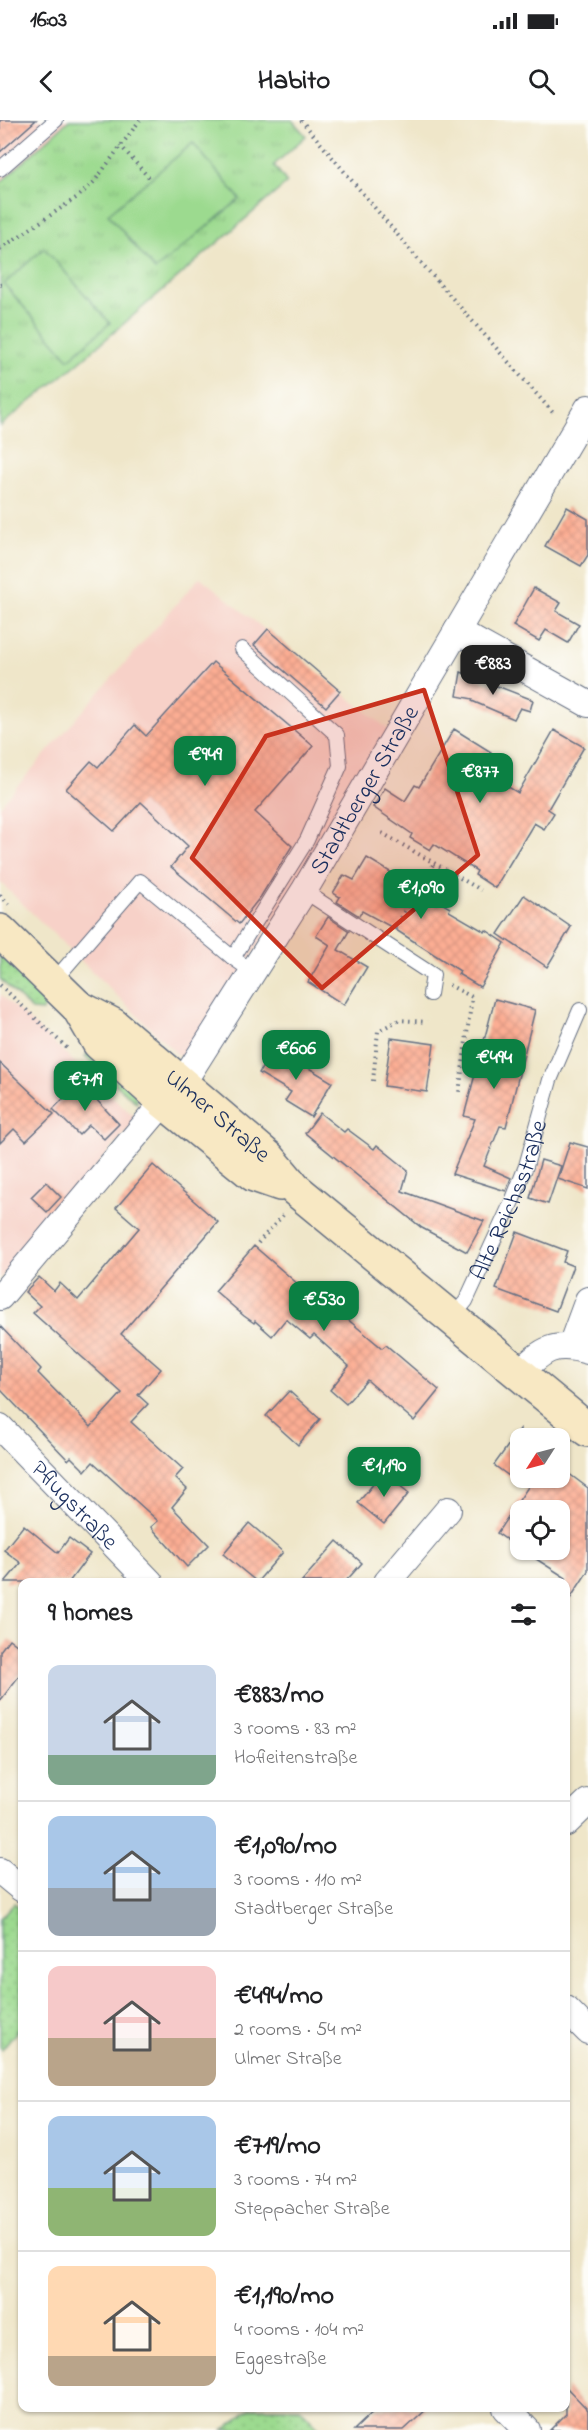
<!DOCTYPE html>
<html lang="en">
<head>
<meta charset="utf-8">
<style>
	:root { --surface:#fff; --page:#f2f2f2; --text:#202124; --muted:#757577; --line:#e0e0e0; --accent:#0b8043 }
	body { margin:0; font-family:"Indie Flower",sans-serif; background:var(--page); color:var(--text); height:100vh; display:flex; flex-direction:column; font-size:22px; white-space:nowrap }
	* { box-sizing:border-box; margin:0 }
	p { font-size:20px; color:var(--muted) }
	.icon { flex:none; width:33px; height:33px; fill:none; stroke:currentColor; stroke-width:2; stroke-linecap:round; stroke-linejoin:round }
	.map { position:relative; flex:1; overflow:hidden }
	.drawer { position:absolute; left:18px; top:1458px; width:552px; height:834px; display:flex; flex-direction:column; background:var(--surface); border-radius:12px; box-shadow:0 2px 4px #0004 }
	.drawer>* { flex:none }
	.needle { width:39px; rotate:234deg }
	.controls { position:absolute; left:510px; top:1308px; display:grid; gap:12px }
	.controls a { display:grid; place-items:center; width:60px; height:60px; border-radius:12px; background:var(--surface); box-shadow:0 2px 4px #0004; font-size:30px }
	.price { position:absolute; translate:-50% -51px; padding:0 14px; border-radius:12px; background:var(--accent); color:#fff; font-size:20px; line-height:39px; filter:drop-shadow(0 2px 3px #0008) }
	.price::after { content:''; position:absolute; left:50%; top:36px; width:18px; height:14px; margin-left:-9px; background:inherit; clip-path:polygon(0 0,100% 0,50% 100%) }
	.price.active { background:#222; color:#fff }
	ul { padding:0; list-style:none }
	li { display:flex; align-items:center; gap:18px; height:150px; padding:0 30px }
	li+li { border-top:2px solid var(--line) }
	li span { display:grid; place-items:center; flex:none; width:168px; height:120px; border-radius:12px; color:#555 }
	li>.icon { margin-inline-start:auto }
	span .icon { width:72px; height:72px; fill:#fffc; stroke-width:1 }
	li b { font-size:26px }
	h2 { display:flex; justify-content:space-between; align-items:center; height:72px; padding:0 30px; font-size:26px }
	.status { display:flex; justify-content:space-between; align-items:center; height:42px; padding:0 30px; background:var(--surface); direction:ltr }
	.status svg { height:16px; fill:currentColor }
	header { display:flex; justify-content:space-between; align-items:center; height:78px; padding:0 30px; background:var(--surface); font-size:27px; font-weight:700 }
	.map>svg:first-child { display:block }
	.built { fill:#f7d1c8 }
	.grass { fill:url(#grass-dots); stroke:#5c8476; stroke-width:1.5 }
	.park { fill:url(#park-tufts); stroke:#5c8476; stroke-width:1.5 }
	.garden { fill:#9cda8f; stroke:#5c8476; stroke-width:1.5 }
	.building { fill:url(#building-cross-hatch) }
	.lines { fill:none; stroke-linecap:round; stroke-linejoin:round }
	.lane-casing { stroke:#656f83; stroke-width:16 }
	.street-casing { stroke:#656f83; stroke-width:28 }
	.secondary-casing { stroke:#656f83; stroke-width:36 }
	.path { stroke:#656f83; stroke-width:4; stroke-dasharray:1.5 4.5; stroke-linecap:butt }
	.lane { stroke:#fff; stroke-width:14 }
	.street { stroke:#fff; stroke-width:26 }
	.secondary { stroke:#f8e8c3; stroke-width:33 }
	.marked { fill:#c8321e; fill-opacity:0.2; stroke:#c8321e; stroke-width:4.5; stroke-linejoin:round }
	.labels { text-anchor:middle; stroke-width:5; stroke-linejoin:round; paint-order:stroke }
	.street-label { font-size:24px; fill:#1b2f5e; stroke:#fdfcf7 }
</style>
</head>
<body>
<div class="status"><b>16:03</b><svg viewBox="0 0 49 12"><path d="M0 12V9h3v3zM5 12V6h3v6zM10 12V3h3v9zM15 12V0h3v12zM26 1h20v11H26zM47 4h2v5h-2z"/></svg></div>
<header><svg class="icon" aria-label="back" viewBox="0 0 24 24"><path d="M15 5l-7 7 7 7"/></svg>Habito<svg class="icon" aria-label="search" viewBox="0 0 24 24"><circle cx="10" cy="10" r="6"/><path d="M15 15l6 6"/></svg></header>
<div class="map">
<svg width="588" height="2310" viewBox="0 0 588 2310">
	<defs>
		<pattern id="grass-dots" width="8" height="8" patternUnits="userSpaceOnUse" patternTransform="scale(1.5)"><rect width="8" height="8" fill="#9cda8f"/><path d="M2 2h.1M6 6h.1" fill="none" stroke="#86bb7e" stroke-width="1.8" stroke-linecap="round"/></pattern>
		<pattern id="park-tufts" width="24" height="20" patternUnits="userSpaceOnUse" patternTransform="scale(1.5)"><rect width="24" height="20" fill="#9cda8f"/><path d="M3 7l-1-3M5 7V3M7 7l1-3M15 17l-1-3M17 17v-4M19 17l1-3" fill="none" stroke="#86bb7e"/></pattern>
		<pattern id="building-cross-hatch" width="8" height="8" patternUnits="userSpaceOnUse" patternTransform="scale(1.5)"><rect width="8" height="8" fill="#fcad93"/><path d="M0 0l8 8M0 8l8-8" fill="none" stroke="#d79581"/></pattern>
	</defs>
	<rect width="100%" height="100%" fill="#fdfcf7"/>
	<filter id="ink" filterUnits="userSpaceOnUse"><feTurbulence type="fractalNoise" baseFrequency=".0167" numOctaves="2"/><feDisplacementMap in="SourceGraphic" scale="12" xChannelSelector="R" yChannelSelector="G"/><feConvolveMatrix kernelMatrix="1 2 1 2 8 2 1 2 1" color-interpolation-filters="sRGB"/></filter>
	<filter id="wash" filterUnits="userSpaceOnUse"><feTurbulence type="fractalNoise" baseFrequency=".008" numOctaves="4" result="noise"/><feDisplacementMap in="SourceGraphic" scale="24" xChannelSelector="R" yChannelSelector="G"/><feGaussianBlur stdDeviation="1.35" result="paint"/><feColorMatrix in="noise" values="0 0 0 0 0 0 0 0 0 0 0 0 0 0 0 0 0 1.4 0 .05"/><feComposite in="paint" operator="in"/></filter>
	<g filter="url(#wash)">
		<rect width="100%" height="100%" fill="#efe6c9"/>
		<!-- built -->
		<g class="built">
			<polygon points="0,0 69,0 0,63"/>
			<polygon points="200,457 389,610 193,933 179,936 0,762 0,686"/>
			<polygon points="0,874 137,999 0,1159"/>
		</g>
		<!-- grass -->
		<g class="grass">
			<polygon points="0,835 45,879 46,884 42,891 32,890 0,859"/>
			<polygon points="92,927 136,973 137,983 85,937"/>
			<polygon points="14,1783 22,1790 22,1905 2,1930 0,1928 0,1798"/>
			<polygon points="251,2288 300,2288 321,2310 224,2310"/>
		</g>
		<!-- park -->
		<polygon class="park" points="69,0 292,0 306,16 274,45 287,63 77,244 0,306 0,63"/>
		<!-- garden -->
		<g class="garden">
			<polygon points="193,23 240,79 155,150 108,94"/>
			<polygon points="44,128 110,203 69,239 4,164"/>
		</g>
		<g id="blocks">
			<!-- building -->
			<g class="building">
				<polygon points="0,0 36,0 0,32"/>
				<polygon points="567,387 588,399 588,435 581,446 545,426"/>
				<polygon points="534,468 561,483 556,491 579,504 568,523 546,510 539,521 513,506"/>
				<polygon points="268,509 340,571 326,587 254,525"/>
				<polygon points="213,542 313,626 255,692 292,726 261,776 239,804 171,747 188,726 141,682 114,711 66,669 91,641 98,647 135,605 146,616"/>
				<polygon points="461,552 533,580 530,591 520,588 514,599 472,581 473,579 457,576"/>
				<polygon points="454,609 491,632 480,649 518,673 554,610 584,627 548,689 554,693 544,709 534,703 495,768 475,755 477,751 434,724 430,730 410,718 412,714 373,687 385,668 405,681 415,665 419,667"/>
				<polygon points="367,738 450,788 449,791 485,812 486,810 505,823 480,867 458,854 460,851 393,808 362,791 359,796 337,782 340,777 333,773 344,755 354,760"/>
				<polygon points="524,775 571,807 547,847 498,814"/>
				<polygon points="328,797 349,811 338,830 367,847 344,885 308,862 330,825 316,816"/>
				<polygon points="495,879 535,890 506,1007 500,1006 484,1046 511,1058 506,1071 452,1054 475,999 464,996"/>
				<polygon points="391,918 434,924 427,972 384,966"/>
				<polygon points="274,927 332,962 311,997 285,981 291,972 259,953"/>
				<polygon points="0,943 54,994 26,1021 14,1009 0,1023"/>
				<polygon points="80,962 119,1004 104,1019 89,1005 79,1015 53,989"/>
				<polygon points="320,993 344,1012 347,1009 374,1029 377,1025 408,1050 402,1071 484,1101 467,1132 422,1108 305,1013"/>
				<polygon points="570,1022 588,1027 588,1069 558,1059"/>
				<polygon points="541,1040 561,1046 548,1084 530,1078"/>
				<polygon points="153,1045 218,1102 121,1214 161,1249 138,1275 148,1284 131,1302 183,1349 175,1358 187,1369 172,1387 209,1425 187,1447 151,1407 158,1401 93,1342 85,1351 71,1337 68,1340 0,1269 0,1206 41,1249 38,1253 91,1307 122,1273 33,1193 40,1186 25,1172 39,1157 54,1171 60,1163 78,1180 139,1108 116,1088"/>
				<polygon points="46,1062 61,1077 47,1092 31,1077"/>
				<polygon points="517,1112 567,1131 563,1142 573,1146 556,1191 496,1169"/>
				<polygon points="254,1126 307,1172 310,1168 382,1228 386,1225 439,1270 414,1301 367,1260 346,1284 330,1270 349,1246 314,1215 310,1219 286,1199 272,1216 255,1201 254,1203 244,1196 215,1171"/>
				<polygon points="289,1271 320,1299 298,1325 266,1296"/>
				<polygon points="520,1309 520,1364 494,1345"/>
				<polygon points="560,1347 588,1368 588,1451 566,1485 566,1458 522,1430 560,1430 560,1390 520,1390 520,1429 497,1413 534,1358 560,1358"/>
				<polygon points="383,1352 409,1373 384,1404 358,1383"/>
				<polygon points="249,1403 283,1432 257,1462 223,1434"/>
				<polygon points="24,1405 58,1433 69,1418 90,1434 69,1462 5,1462 21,1443 4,1430"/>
				<polygon points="337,1421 362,1443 345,1462 301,1462"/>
				<polygon points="9,1519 22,1529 22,1552 0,1581 0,1531"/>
				<polygon points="566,2267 588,2290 588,2310 550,2310 566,2294"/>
				<polygon points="377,2288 428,2288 404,2310 354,2310"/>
			</g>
		</g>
	</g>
	<g filter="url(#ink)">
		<use href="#blocks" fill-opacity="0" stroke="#656f83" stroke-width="1.5"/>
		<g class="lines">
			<defs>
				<g id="lane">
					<polyline points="0,49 56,0"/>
					<polyline points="242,529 337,615 340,646 307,720 233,838 253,852"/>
					<polyline points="304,771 433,855 430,874"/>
					<polyline points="52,863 140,761 233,838"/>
					<path id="s1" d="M452,1198L466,1181L513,1079L526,1046L550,960L580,890"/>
				</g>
				<g id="street">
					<polyline points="457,511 588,584"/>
					<path id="s2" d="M0,1177L190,951L304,771L588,288"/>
					<polyline points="571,1226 588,1180"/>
					<path d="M519,1253C544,1229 554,1221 588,1231"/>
					<path id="s3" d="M0,1307L150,1462"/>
					<polyline points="387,1462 448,1390"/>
					<polyline points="566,1703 588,1682"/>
					<polyline points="0,1751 22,1769"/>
					<polyline points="566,1889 588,1911"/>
					<polyline points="506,2288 527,2310"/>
				</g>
				<g id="secondary">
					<polyline points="0,811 78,887 99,923 164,982 254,1055 280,1064"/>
					<path id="s4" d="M78,887L113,905L269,1038L295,1069L588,1310"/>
				</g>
			</defs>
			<!-- lane casing -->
			<use href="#lane" class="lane-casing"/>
			<!-- street casing -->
			<use href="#street" class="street-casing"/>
			<!-- secondary casing -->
			<use href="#secondary" class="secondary-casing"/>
			<!-- path -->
			<g class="path">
				<polyline points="301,0 417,138 555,295"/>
				<polyline points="120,25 150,59"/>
				<polyline points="0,129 79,76 94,62 140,0"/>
				<polyline points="0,165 4,164"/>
				<polyline points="382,713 481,770"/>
				<polyline points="0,775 9,784"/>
				<polyline points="395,808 434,743"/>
				<polyline points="0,865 67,928"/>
				<polyline points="449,865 472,877 459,973"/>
				<polyline points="373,961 378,911 399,900 427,902"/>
				<polyline points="258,1123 284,1094"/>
				<polyline points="242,1462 244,1460"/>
			</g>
			<!-- lane -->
			<use href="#lane" class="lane"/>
			<!-- street -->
			<use href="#street" class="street"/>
			<!-- secondary -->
			<use href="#secondary" class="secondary"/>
		</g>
	</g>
	<!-- marked area -->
	<path class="marked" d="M424,570L478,735L322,868L192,738L266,616Z"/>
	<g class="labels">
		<!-- street labels -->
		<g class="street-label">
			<text dy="8" stroke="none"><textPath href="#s2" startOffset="626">Stadtberger Straße</textPath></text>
			<text dy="8" stroke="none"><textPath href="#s4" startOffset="178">Ulmer Straße</textPath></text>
			<text dy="8" stroke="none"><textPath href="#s1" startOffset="132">Alte Reichsstraße</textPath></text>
			<text dy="8" stroke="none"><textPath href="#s3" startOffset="108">Pflugstraße</textPath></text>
		</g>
	</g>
</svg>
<div class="controls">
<a><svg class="needle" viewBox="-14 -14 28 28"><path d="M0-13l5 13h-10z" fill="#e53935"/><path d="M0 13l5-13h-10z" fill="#757577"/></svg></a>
<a><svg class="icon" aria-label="locate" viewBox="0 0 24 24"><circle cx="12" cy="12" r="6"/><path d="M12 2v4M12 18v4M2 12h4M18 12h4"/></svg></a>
</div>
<b class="price active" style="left:493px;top:576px">€883</b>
<b class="price" style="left:205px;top:667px">€949</b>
<b class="price" style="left:480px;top:684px">€877</b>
<b class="price" style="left:421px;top:800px">€1,090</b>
<b class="price" style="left:296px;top:961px">€606</b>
<b class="price" style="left:494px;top:970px">€494</b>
<b class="price" style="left:85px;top:992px">€719</b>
<b class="price" style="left:324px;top:1212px">€530</b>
<b class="price" style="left:384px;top:1378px">€1,190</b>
<section class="drawer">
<h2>9 homes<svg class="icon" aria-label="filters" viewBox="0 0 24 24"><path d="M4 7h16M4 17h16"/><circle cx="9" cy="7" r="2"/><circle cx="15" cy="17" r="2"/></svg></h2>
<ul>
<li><span style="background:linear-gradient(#c9d6e8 75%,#7fa58c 0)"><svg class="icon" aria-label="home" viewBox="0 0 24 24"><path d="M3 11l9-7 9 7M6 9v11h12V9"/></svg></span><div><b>€883/mo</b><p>3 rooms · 83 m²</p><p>Hofleitenstraße</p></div></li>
<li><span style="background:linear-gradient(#a9c7e8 60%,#9aa5b1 0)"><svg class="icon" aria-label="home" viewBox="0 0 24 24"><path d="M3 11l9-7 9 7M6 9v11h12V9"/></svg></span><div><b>€1,090/mo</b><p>3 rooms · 110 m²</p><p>Stadtberger Straße</p></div></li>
<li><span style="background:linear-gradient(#f6c9c9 60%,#b9a48a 0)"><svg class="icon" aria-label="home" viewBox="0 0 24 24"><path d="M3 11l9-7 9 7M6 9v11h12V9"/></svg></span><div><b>€494/mo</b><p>2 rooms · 54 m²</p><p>Ulmer Straße</p></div></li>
<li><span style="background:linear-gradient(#a9c7e8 60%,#8fb573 0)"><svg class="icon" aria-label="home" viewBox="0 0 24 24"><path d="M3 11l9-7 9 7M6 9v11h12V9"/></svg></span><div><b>€719/mo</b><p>3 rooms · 74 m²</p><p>Steppacher Straße</p></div></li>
<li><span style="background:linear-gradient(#ffd9b3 75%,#b9a48a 0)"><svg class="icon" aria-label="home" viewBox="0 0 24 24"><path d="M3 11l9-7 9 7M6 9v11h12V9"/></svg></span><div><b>€1,190/mo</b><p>4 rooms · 104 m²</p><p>Eggestraße</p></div></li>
</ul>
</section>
</div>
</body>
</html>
